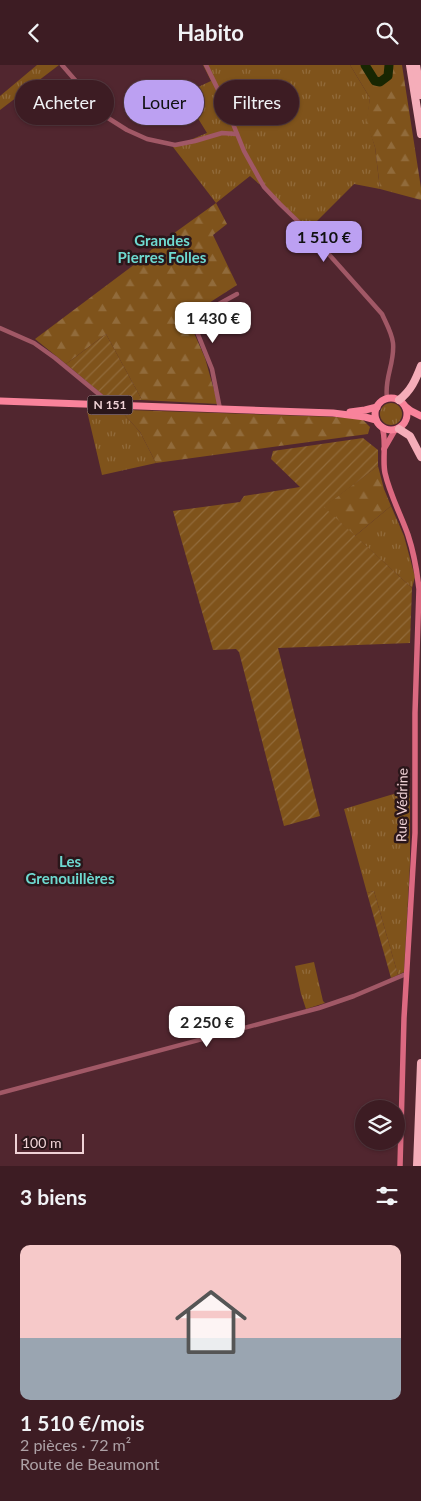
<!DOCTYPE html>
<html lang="fr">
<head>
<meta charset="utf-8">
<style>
	:root { --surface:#3d1c23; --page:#482930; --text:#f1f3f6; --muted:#ada1a6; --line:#563a41; --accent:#bca0f2 }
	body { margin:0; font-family:Lato,sans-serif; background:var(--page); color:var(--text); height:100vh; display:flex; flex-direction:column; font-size:19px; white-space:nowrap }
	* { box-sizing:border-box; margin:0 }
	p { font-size:16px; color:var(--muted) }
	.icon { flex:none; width:28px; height:28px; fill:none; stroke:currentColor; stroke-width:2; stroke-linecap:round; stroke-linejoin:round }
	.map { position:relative; height:1101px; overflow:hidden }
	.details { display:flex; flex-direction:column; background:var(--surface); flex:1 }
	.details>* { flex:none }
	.hud { position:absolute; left:15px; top:15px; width:391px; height:45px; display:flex; gap:10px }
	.fabs { position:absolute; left:355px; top:1035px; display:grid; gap:10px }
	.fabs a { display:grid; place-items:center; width:50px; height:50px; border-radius:50%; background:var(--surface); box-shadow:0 1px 4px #0004,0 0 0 1px var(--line); font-size:25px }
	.scale { position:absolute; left:15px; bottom:12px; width:69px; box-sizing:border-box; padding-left:5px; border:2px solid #efd2d6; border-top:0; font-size:14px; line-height:18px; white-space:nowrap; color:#efd2d6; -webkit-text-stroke:4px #2a161a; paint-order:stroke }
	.price { position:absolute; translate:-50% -42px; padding:0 11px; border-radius:10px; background:#fff; color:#222; font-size:16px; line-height:32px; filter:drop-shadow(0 1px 2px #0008) }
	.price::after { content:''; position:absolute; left:50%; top:30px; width:15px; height:11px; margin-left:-8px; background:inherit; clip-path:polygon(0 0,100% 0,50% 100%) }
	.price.current { background:var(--accent); color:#111 }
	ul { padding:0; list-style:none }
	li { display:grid; align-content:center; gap:10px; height:265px; padding:0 20px }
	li+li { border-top:1px solid var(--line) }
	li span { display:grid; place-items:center; height:155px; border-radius:10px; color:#555 }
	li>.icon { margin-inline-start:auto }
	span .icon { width:90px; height:90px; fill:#fffc; stroke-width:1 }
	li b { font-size:21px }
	h2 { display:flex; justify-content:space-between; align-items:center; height:60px; padding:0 20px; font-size:21px }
	.chip { padding:0 18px; border-radius:22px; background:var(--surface); box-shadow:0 1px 4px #0004,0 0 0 1px var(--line); font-size:18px; line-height:45px }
	.chip.current { background:var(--accent); color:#111 }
	header { display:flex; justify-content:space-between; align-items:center; height:65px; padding:0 20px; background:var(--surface); font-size:22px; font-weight:700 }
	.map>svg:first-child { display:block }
	.grass { fill:url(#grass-tufts) }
	.forest { fill:url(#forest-firs) }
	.garden { fill:url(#garden-furrows) }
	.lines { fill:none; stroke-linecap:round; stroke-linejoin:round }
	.river { stroke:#182602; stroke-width:9 }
	.street { stroke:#a15866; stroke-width:4.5 }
	.secondary { stroke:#dc6981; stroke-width:5.5 }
	.primary { stroke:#f9839b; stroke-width:7 }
	.highway { stroke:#f5adb9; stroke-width:8 }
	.labels { text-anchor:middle; stroke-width:5; stroke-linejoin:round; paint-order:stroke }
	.shield { fill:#2a161a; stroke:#b49a9e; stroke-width:1 }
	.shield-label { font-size:12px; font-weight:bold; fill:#efd2d6 }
	.street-label { font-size:14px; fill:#efd2d6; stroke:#2a161a }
	.neighbourhood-label { font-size:15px; font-weight:bold; fill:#6ed9d0; stroke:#2a161a }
</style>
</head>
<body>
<header><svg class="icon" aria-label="back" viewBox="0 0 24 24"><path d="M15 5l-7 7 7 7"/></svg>Habito<svg class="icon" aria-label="search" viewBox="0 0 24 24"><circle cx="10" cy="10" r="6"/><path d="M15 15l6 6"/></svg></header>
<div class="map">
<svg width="421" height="1101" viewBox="0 0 421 1101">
	<defs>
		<pattern id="grass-tufts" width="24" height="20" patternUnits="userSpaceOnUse" patternTransform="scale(1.25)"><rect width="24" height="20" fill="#7f531b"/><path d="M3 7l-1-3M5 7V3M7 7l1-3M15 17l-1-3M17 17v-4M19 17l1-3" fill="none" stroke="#916b3b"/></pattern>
		<pattern id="forest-firs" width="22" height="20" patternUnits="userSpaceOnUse" patternTransform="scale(1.25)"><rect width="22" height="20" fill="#7f531b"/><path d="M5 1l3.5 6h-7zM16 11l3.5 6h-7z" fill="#916b3b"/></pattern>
		<pattern id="garden-furrows" width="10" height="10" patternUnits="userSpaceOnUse" patternTransform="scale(1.25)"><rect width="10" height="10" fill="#7f531b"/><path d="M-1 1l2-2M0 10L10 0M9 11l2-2" fill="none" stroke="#916b3b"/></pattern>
	</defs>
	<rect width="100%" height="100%" fill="#51262f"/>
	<!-- grass -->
	<g class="grass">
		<polygon points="37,0 59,0 0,45 0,31"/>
		<polygon points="203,0 350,0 370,33 367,57 375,82 380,124 354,119 309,164 282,139 250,111 216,138 173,82 207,68 183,29 211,16"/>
		<circle cx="391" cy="349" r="11"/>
		<polygon points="87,346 122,347 140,367 156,398 102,410"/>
		<polygon points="391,441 404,471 415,512 412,523 355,471"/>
		<polygon points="410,724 410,798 404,907 398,910 374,826 367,828 344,744"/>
		<polygon points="314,897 323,936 325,938 306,944 301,929 295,901"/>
	</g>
	<!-- forest -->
	<g class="forest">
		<polygon points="350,0 402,0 421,123 421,135 380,124 375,82 366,57 370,33"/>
		<polygon points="216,138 227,159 213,170 237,220 187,252 205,293 218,339 142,335 106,269 66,299 35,274 143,193 152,184"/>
		<polygon points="128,345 336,352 362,354 370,362 368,369 156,398 140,367 122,347"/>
		<polygon points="378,401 384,424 391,441 355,471 323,442"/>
	</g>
	<!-- garden -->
	<g class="garden">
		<polygon points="106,269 142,335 109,335 66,299"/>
		<polygon points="363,373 378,385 378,401 324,442 412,523 410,578 278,583 320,751 284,761 239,587 236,584 213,585 173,446 240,437 244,431 300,422 271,394 273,386"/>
		<polygon points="374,826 398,910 391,913 367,828"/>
	</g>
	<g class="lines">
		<!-- river -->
		<polyline class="river" points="365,0 375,16 380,17 388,11 389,0"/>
		<!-- street -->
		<g class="street">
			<polyline points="62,0 108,53 127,65 147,74 175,80 195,76 222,68 237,69"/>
			<path d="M206,0L225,39L244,86L264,122L280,139L309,167L382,249C386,258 392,268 393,278C395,298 384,313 387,333"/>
			<polyline points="0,263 34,278 55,293 112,340"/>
			<polyline points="220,344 212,304 193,257 195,252 237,229"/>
			<polyline points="0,1028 319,943 354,931 406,909"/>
		</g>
		<!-- secondary -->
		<g class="secondary">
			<path d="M382,362C387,375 382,394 385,408C390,430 401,450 408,470C414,488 417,506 419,524L415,648V768L404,953L400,1101"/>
			<polyline points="384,384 395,365"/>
		</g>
		<!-- primary -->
		<g class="primary">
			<circle cx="391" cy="349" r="16"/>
			<polyline points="0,336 333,348 365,352 376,355"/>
			<polyline points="406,342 411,346 421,351"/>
			<polyline points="350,347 365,345 377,342"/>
		</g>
		<!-- highway -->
		<g class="highway">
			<polyline points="410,0 421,69"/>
			<polyline points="416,0 421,30"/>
			<path d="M399,335C411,326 416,314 421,301"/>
			<polyline points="399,364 410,371 421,392"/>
			<polyline points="417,1101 421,998"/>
		</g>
	</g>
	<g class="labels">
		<!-- shield labels -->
		<rect class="shield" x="87.5" y="330.5" width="45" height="19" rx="4"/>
		<g class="shield-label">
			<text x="110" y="344">N 151</text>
		</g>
		<!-- street labels -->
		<g class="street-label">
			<text transform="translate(402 740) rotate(-89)" y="5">Rue Védrine</text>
		</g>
		<!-- neighbourhood labels -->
		<g class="neighbourhood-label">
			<text x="162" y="181">Grandes<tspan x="162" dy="17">Pierres Folles</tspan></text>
			<text x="70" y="802">Les<tspan x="70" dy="17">Grenouillères</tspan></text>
		</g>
	</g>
</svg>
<div class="fabs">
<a><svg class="icon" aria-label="layers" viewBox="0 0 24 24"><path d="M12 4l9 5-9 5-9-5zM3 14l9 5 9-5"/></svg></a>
</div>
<div class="scale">100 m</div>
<b class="price current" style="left:324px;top:198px">1 510 €</b>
<b class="price" style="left:213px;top:279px">1 430 €</b>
<b class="price" style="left:207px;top:983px">2 250 €</b>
<div class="hud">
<a class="chip">Acheter</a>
<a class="chip current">Louer</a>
<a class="chip">Filtres</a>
</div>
</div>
<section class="details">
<h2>3 biens<svg class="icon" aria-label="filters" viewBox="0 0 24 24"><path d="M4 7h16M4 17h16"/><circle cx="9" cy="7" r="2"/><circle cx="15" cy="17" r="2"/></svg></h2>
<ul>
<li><span style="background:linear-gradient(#f6c9c9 60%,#9aa5b1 0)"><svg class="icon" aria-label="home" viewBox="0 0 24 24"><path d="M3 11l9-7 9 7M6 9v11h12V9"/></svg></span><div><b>1 510 €/mois</b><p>2 pièces · 72 m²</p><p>Route de Beaumont</p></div></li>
</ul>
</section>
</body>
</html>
